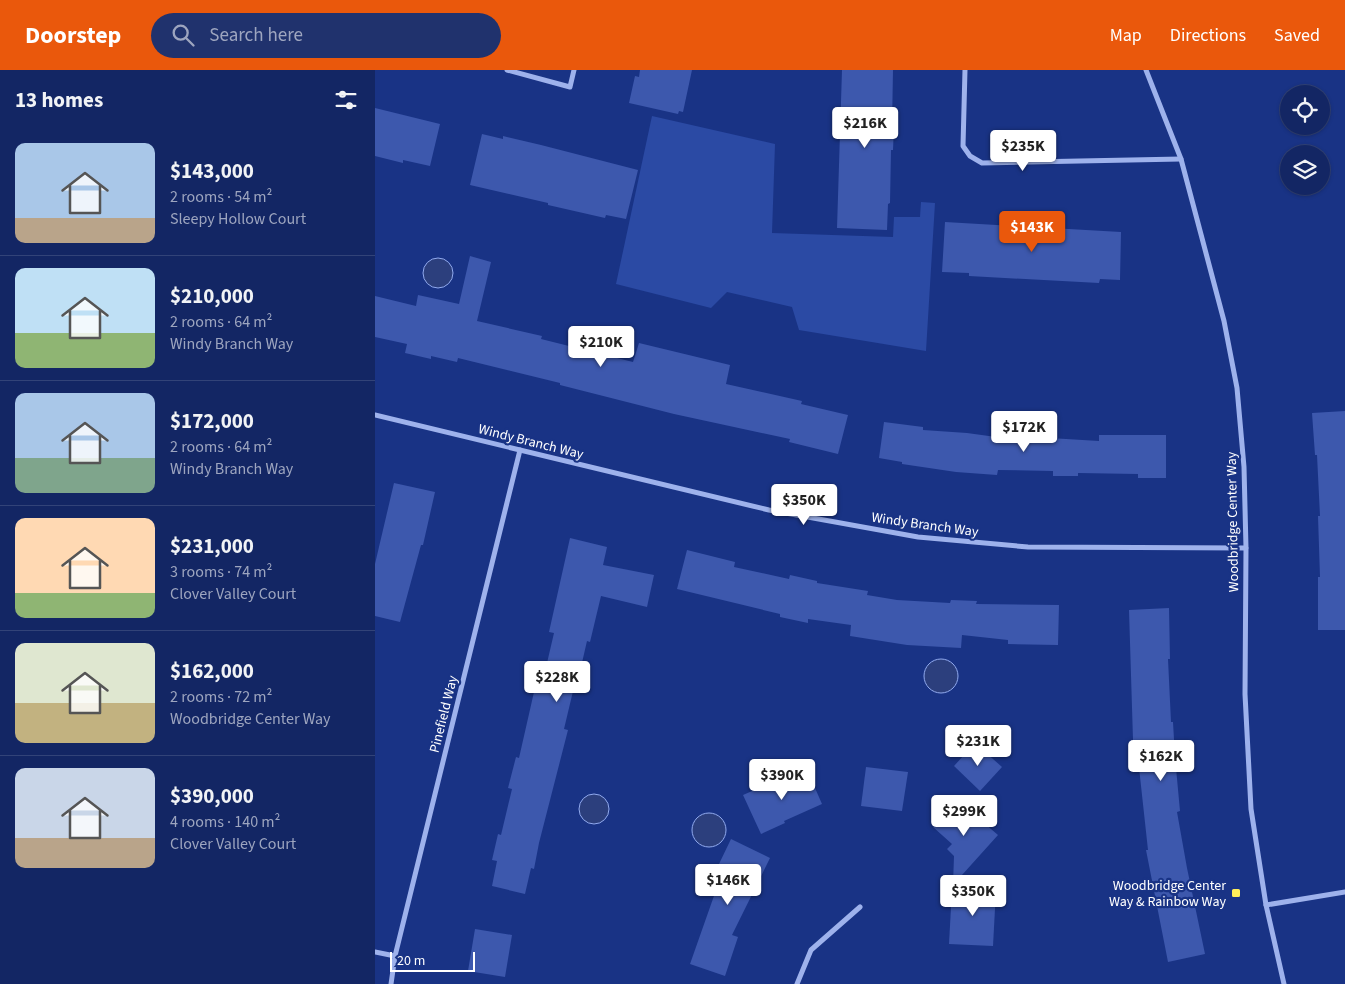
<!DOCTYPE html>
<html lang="en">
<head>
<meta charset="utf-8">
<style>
	:root { --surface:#132664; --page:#20326d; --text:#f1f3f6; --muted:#9da5bf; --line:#324378; --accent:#ea580c }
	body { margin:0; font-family:"Source Sans 3",sans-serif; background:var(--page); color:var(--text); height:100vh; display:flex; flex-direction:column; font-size:19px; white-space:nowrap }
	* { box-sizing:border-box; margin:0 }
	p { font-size:16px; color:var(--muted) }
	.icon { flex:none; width:28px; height:28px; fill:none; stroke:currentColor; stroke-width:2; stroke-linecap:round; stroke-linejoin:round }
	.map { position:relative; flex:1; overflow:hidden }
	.side { display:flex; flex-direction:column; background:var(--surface); width:375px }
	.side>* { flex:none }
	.controls { position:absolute; left:905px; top:15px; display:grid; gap:10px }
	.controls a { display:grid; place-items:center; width:50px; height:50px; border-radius:50%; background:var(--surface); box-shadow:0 1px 4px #0004,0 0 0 1px var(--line); font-size:25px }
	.scale { position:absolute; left:15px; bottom:12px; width:85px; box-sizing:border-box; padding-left:5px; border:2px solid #fff; border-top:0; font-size:14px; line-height:18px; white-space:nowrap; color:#fff; -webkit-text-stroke:4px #193385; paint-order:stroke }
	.price { position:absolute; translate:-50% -42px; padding:0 11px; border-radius:5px; background:#fff; color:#222; font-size:16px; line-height:32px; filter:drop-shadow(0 1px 2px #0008) }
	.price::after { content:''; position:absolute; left:50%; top:30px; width:15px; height:11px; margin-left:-8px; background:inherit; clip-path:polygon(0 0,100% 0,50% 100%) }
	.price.selected { background:var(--accent); color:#fff }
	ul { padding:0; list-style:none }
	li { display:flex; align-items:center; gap:15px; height:125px; padding:0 15px }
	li+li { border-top:1px solid var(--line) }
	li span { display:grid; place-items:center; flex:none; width:140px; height:100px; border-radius:10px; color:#555 }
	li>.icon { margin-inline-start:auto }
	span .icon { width:60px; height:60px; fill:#fffc; stroke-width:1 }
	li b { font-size:21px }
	h2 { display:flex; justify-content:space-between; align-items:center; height:60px; padding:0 15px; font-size:21px }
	header { display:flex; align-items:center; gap:30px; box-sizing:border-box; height:70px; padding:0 25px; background:var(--accent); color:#fff }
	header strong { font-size:24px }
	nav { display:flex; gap:28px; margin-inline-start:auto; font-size:18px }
	.search { width:350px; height:45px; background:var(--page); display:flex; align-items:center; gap:12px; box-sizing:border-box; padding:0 18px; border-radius:28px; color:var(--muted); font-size:19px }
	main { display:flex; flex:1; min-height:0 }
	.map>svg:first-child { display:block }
	.green { fill:#2b4aa4 }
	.water { fill:#2c3f7d; stroke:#91aaef }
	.building { fill:#3d58ad }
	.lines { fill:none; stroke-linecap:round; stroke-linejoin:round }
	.street { stroke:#9eb2ec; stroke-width:5 }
	.poi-dot { fill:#ffef5a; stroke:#193385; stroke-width:2 }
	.labels { text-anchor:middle; stroke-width:4.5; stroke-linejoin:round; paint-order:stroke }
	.street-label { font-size:14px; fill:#fff; stroke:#193385 }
	.poi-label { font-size:14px; fill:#fff; stroke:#193385; text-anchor:end }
</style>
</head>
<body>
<header>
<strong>Doorstep</strong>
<div class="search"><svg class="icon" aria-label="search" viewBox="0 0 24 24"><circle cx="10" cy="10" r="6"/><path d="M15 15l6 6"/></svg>Search here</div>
<nav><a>Map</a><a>Directions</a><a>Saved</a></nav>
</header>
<main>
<section class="side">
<h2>13 homes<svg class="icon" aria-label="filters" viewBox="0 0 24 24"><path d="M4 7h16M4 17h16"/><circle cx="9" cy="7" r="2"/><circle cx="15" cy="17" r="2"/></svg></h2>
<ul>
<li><span style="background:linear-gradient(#a9c7e8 75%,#b9a48a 0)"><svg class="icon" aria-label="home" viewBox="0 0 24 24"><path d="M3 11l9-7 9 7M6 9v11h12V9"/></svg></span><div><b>$143,000</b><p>2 rooms · 54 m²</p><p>Sleepy Hollow Court</p></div></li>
<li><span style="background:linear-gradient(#bfe0f5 65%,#8fb573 0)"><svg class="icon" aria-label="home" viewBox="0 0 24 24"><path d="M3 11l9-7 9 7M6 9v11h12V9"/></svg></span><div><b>$210,000</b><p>2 rooms · 64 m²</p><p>Windy Branch Way</p></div></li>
<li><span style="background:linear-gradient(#a9c7e8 65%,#7fa58c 0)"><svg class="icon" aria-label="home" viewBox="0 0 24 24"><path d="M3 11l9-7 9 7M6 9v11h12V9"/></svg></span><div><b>$172,000</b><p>2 rooms · 64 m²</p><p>Windy Branch Way</p></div></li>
<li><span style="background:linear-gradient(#ffd9b3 75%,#8fb573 0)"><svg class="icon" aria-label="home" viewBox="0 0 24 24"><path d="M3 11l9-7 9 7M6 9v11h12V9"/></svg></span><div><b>$231,000</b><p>3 rooms · 74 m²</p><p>Clover Valley Court</p></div></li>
<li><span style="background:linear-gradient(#dfe7d0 60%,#c2b280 0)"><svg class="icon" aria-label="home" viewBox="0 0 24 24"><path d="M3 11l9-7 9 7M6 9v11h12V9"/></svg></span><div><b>$162,000</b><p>2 rooms · 72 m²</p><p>Woodbridge Center Way</p></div></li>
<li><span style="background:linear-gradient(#c9d6e8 70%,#b9a48a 0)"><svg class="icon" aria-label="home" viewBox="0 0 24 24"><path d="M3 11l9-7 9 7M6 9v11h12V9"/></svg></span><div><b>$390,000</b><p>4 rooms · 140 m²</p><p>Clover Valley Court</p></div></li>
</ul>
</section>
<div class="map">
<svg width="970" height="914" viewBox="0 0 970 914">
	<rect width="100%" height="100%" fill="#193385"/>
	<!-- green -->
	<polygon class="green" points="277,46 400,74 397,163 518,167 519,147 545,147 546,132 560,133 551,281 424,260 417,237 352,222 336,238 241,214"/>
	<!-- water -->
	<g class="water">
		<circle cx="63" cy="203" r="15"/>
		<circle cx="566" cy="606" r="17"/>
		<circle cx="219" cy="739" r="15"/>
		<circle cx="334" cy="760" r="17"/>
	</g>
	<!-- building -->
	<g class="building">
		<polygon points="265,0 317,0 308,42 304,41 303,44 254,33 260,6 264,7"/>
		<polygon points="467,0 518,0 517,56 519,56 518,80 516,80 515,133 513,134 512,160 462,158"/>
		<polygon points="0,38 65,54 55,96 28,90 28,93 0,86"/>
		<polygon points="107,64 128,69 128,66 166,75 263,100 251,149 231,145 230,148 173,135 173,133 95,115"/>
		<polygon points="570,152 746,162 745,210 725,209 724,213 594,206 594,203 567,202"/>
		<polygon points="95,186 116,192 102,251 167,266 166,269 258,292 264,273 355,295 351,314 427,331 426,334 473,345 463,384 414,372 415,369 299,344 185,315 185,313 83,288 82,292 56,286 56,289 30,283 32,274 0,267 0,226 41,236 43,225 84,234"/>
		<polygon points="970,341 970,560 943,560 943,507 945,507 943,446 945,446 942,385 940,385 937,343"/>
		<polygon points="509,352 548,357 548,360 592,363 657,372 658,367 724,371 724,365 791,365 791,408 763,408 763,404 703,403 703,406 678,406 678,401 623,400 622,405 581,402 527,394 527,392 504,388"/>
		<polygon points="19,413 60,422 48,475 46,475 25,552 0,546 0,494"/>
		<polygon points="195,468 232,477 228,495 279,505 272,537 226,526 215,572 212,571 206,597 204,596 189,659 193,660 164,773 159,799 156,798 150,824 117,816 122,791 117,790 123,764 126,765 137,719 133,718 141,687 144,688 159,622 165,623 179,563 174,562"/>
		<polygon points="312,480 360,492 359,497 414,509 415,505 442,511 442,513 493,521 492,525 522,530 575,533 576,530 602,531 601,534 684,535 683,575 633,574 633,570 587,565 586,578 532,575 475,566 476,555 433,549 433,553 405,547 405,544 302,519"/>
		<polygon points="794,538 795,589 793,589 796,652 798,652 800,687 805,741 802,742 812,798 830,884 793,892 771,780 773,780 761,670 758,670 754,540"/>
		<polygon points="600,673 627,697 605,721 579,696"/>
		<polygon points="491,697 533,702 527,741 486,736"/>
		<polygon points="433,702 447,734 409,751 410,753 386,764 368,725 393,714 394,716 418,705 419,708"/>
		<polygon points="582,730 623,765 578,815 579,786 572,779 577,774 558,757"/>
		<polygon points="356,769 395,788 357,865 363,867 350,906 315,894 340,823 332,819"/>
		<polygon points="577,819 621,820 618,876 574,874"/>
		<polygon points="100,859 137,865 130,907 93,901"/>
	</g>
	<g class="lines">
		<!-- street -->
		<g class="street">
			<polyline points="132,0 195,17 199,0"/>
			<polyline points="590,0 588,76 595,86 607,93 806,89"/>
			<polyline points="771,0 806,89 849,251 862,318 869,397 871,478 870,624 876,739 891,835 909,914"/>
			<polyline points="0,345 394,440 543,467 653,477 871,478"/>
			<polyline points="891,835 970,822"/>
			<polyline points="0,882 20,886"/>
			<polyline points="16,914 20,886 145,380"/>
			<polyline points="422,914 436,880 485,837"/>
		</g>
	</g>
	<!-- markers -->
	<rect class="poi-dot" x="856" y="818" width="10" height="10" rx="2.5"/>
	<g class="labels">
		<!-- street labels -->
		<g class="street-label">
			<text transform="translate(156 371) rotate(14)" y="5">Windy Branch Way</text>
			<text transform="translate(857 452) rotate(-91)" y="5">Woodbridge Center Way</text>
			<text transform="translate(550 454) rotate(8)" y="5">Windy Branch Way</text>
			<text transform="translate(68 644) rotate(-76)" y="5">Pinefield Way</text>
		</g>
		<!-- poi labels -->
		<g class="poi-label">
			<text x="851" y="820">Woodbridge Center<tspan x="851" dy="16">Way &amp; Rainbow Way</tspan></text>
		</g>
	</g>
</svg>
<div class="controls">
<a><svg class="icon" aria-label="locate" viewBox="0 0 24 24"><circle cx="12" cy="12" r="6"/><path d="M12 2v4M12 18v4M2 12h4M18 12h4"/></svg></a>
<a><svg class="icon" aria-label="layers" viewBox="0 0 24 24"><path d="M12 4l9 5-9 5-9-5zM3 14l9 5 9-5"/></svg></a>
</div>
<div class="scale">20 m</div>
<b class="price" style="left:490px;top:79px">$216K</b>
<b class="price" style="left:648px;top:102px">$235K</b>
<b class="price selected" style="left:657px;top:183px">$143K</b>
<b class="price" style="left:226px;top:298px">$210K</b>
<b class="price" style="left:649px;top:383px">$172K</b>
<b class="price" style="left:429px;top:456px">$350K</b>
<b class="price" style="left:182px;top:633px">$228K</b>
<b class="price" style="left:603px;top:697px">$231K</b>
<b class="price" style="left:786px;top:712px">$162K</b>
<b class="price" style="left:407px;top:731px">$390K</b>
<b class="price" style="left:589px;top:767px">$299K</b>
<b class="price" style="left:353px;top:836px">$146K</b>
<b class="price" style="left:598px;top:847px">$350K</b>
</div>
</main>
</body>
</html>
